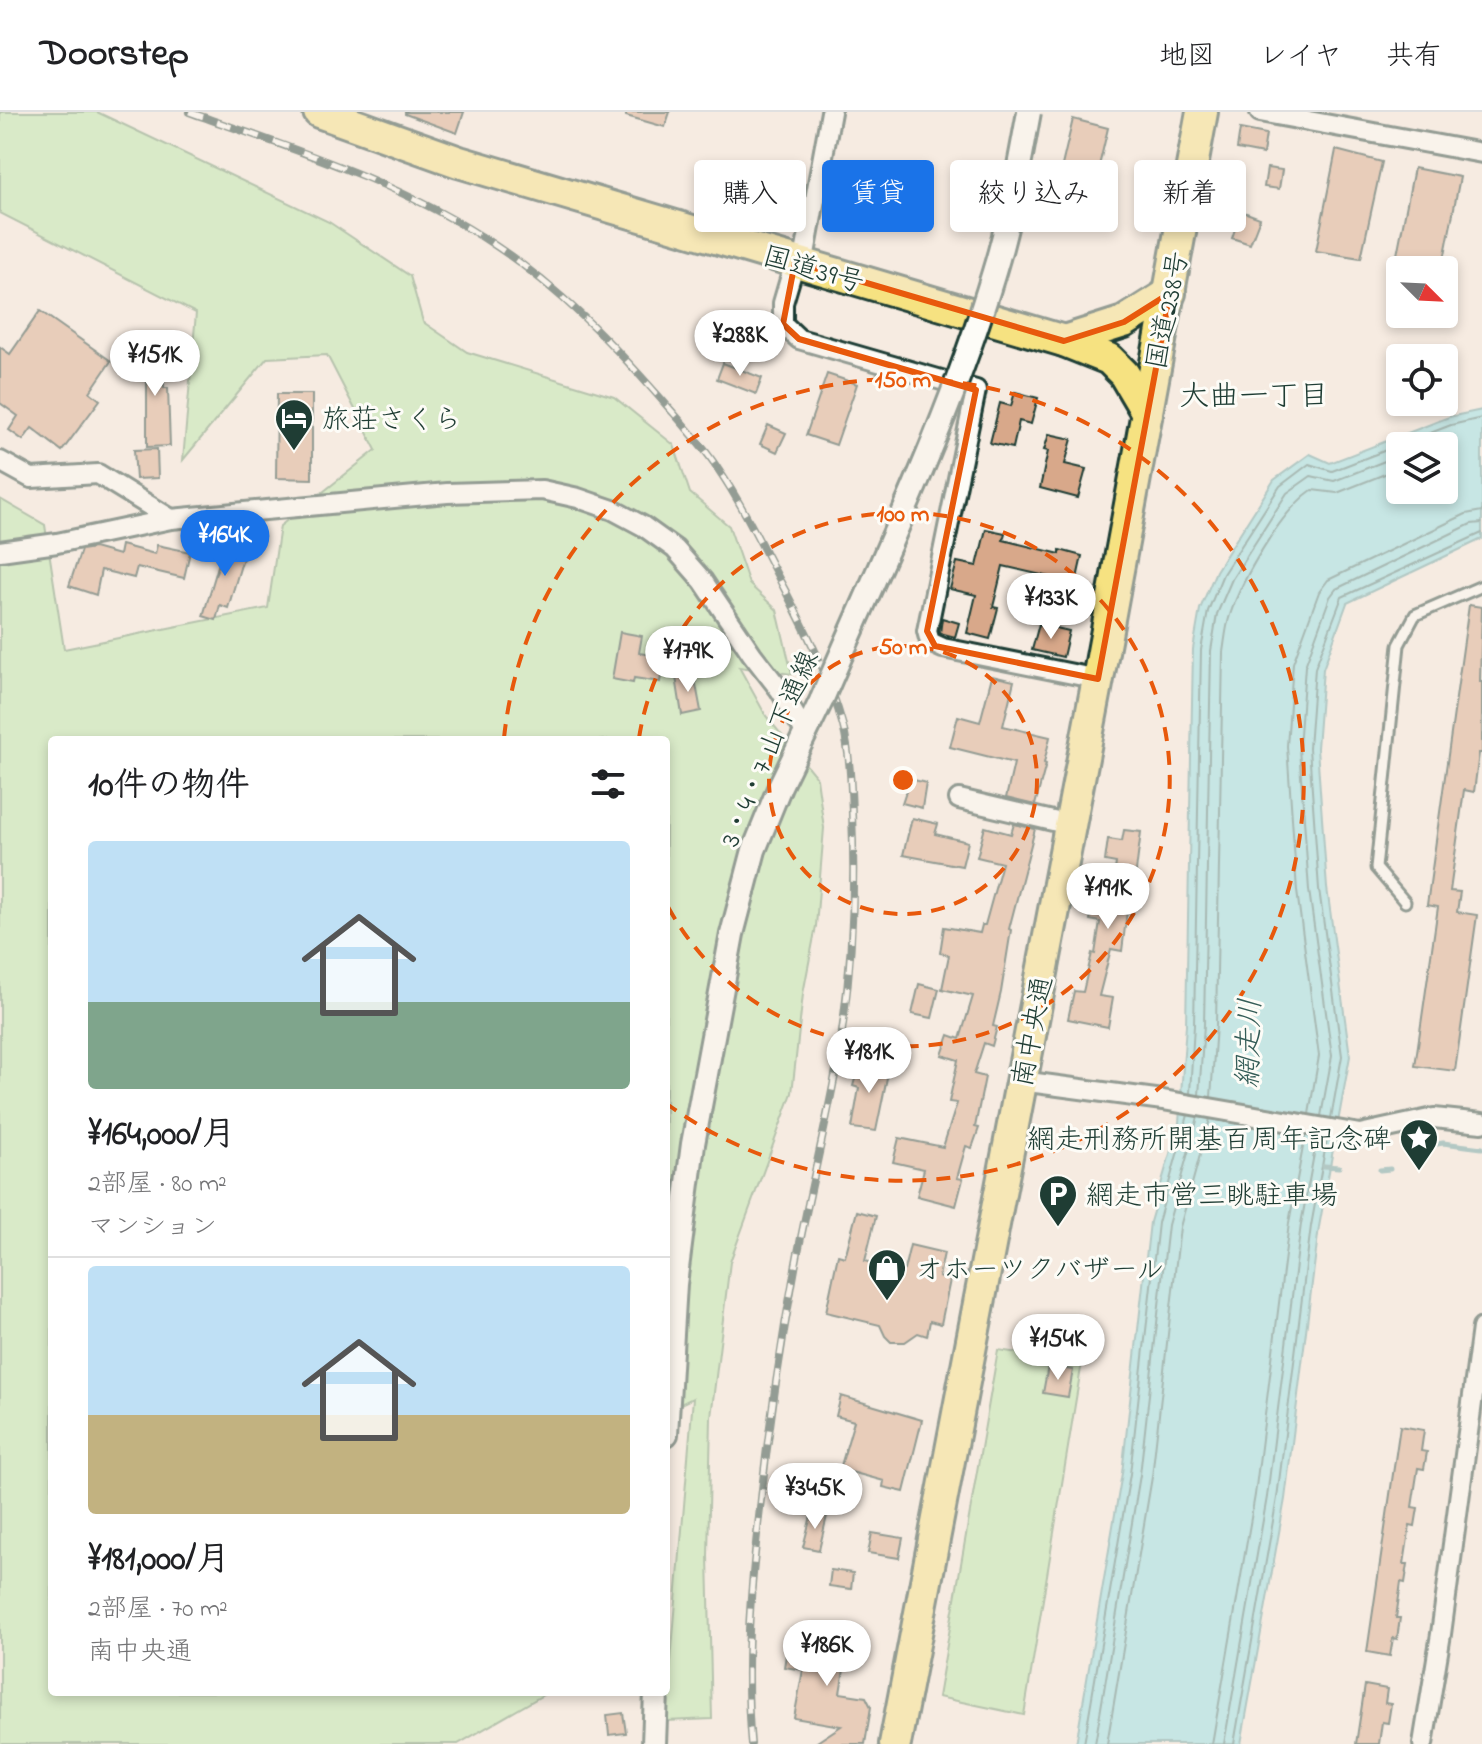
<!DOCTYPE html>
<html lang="ja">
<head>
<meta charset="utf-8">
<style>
	:root { --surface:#fff; --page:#f6f6f6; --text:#202124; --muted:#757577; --line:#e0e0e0; --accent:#1a73e8 }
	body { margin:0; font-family:"Indie Flower","Klee One",sans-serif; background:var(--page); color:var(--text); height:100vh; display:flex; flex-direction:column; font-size:30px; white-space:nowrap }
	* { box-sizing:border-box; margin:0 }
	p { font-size:26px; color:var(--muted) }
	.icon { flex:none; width:44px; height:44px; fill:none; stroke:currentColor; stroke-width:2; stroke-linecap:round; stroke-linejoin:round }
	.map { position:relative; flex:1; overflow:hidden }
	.panel { position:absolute; left:48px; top:624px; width:622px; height:960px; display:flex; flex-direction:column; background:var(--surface); border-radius:8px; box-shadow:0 4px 12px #0003 }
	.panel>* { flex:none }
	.top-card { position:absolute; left:694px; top:48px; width:668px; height:72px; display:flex; gap:16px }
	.needle { width:52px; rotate:114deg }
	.buttons { position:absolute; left:1386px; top:144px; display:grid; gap:16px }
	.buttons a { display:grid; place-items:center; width:72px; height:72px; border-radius:8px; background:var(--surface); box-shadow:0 4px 12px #0003; font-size:40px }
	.price { position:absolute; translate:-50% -68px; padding:0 18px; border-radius:28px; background:#fff; color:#222; font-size:26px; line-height:52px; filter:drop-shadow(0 2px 4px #0008) }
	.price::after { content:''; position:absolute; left:50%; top:48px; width:24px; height:18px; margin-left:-12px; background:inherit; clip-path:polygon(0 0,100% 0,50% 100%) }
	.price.active { background:var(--accent); color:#fff }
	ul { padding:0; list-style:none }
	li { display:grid; align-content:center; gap:16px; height:424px; padding:0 40px }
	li+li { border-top:2px solid var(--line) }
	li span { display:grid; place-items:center; height:248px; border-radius:8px; color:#555 }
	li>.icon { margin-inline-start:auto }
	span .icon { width:144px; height:144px; fill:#fffc; stroke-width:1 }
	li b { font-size:34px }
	h2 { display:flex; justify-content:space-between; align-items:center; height:96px; padding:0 40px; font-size:34px }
	.tag { padding:0 28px; border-radius:8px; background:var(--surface); box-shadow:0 4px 12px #0003; font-size:28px; line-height:72px }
	.tag.active { background:var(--accent); color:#fff }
	header { display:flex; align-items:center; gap:48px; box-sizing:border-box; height:112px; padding:0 40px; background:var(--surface); border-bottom:2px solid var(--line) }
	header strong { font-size:38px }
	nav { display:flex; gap:44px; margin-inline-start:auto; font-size:28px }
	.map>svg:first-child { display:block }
	.green { fill:#b7e9a9; stroke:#6b936e; stroke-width:2 }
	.water { fill:#8edfe6; stroke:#629e9f; stroke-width:2; fill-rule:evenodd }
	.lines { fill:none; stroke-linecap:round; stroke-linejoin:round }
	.shore { stroke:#4b7e7b; stroke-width:2 }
	.stream { stroke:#629e9f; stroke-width:5 }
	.building { fill:#d8a88a; stroke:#1f3d34; stroke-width:2 }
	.service-casing { stroke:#1f3d34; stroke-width:15 }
	.minor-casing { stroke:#1f3d34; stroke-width:24 }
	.tertiary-casing { stroke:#1f3d34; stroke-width:28 }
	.trunk-casing { stroke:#1f3d34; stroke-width:36 }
	.service { stroke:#fdfcf7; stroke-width:9 }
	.minor { stroke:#fdfcf7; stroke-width:18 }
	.tertiary { stroke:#fdfcf7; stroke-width:22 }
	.trunk { stroke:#f6e281; stroke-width:30 }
	.rail-casing { stroke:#1f3d34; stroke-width:8 }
	.rail { stroke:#fdfcf7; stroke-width:5; stroke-dasharray:15; stroke-linecap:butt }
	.tertiary-bridge-casing { stroke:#1f3d34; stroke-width:28; stroke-linecap:butt }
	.tertiary-bridge { stroke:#fdfcf7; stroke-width:22 }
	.marked { fill:none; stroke:#e8590c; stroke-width:6; stroke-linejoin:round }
	.ring { fill:none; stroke:#e8590c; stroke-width:4; stroke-dasharray:14 10 }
	.labels { text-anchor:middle; stroke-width:6; stroke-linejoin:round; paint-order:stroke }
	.street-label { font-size:28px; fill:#1f3d34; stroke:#fdfcf7 }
	.poi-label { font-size:28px; fill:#1f3d34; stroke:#fdfcf7; text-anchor:start }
	.neighbourhood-label { font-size:30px; fill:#1f3d34; stroke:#fdfcf7 }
	.water-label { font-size:30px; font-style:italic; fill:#355d58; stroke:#fdfcf7 }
	.centre { fill:#e8590c; stroke:#fdfcf7; stroke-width:4 }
	.ring-label { font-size:24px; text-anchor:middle; font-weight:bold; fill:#e8590c; stroke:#fdfcf7; stroke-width:6; stroke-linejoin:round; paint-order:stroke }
</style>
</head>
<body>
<header>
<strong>Doorstep</strong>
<nav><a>地図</a><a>レイヤ</a><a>共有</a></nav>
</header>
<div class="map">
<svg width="1482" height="1632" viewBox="0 0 1482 1632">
	<rect width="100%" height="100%" fill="#f6ebe1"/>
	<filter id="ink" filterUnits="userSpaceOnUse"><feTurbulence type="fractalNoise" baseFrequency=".0125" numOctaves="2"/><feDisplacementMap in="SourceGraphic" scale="16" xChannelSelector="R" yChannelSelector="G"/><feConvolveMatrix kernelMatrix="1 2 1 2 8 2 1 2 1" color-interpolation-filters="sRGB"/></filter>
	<g filter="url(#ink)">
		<!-- green -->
		<g class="green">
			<polygon points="0,0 97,0 329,110 410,164 423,210 467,240 614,285 674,333 690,381 729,414 749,472 777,498 792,562 739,555 766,604 817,666 824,716 816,814 803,882 792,981 730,1150 711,1305 708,1444 712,1607 666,1609 693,1286 666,1299 666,628 52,628 52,1580 548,1580 458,1632 0,1632 0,387 45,413 64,537 268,496 280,414 376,338 327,243 267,246 183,348 196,201 0,101"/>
			<polygon points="998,1238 1082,1250 1024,1603 938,1585"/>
		</g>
		<!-- water -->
		<path class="water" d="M1482,298V427L1347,491L1323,557L1317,636L1327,776L1350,944L1319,1115L1285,1387L1241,1632H1076L1122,1361L1150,1110L1179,1011L1186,913L1193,537L1200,497L1216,459L1274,368L1310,342L1330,351L1449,305ZM1400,334H1444V378H1400Z"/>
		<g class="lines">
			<!-- shore -->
			<g class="shore">
				<polyline points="1190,981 1194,913 1201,538 1208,499 1223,462 1280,374 1309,352 1332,359 1451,313 1482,306"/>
				<polyline points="1199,983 1204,913 1211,539 1217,502 1232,467 1287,381 1311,364 1334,369 1400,343"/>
				<path d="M1211,985L1216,913L1223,540C1225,528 1226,514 1230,503C1242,467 1281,399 1312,378L1337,381L1400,356"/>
				<polyline points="1309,1002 1319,944 1297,779 1287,634 1293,551 1319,480 1328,468 1466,402 1482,399"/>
				<polyline points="1321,1004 1332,944 1309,778 1299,636 1305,554 1330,485 1336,477 1471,412 1482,411"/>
				<polyline points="1331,1006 1342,944 1319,777 1309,636 1315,556 1342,485 1482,421"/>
				<polyline points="1084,1632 1130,1362 1158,1111 1188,1003"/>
				<polyline points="1095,1632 1140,1363 1168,1113 1198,1005"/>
				<polyline points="1107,1632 1152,1365 1180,1115 1210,1007"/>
				<polyline points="1212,1632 1255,1383 1289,1111 1305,1024"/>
				<polyline points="1224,1632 1267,1385 1301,1112 1317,1026"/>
				<polyline points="1234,1632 1277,1386 1311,1114 1327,1027"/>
			</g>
			<!-- stream -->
			<g class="stream">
				<polyline points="1426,1034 1443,1031 1482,1036"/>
				<polyline points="1324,1054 1339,1055"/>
				<polyline points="1380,1058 1390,1057"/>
			</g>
		</g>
		<!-- building -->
		<g class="building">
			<polygon points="405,0 464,0 457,21 405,2"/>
			<polygon points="626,0 670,0 665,15 626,4"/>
			<polygon points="1073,7 1108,16 1095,71 1060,62"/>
			<polygon points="1240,17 1266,22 1263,42 1237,37"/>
			<polygon points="1336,38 1382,50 1361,146 1316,139"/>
			<polygon points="1267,56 1282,58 1279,77 1264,75"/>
			<polygon points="1414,56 1460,65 1442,158 1394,158"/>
			<polygon points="1241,99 1260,106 1250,132 1232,126"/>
			<polygon points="40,199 111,249 90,280 100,288 62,339 32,316 23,328 9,318 18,304 0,291 0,235 10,242"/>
			<polygon points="138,237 166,243 161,268 164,268 164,276 168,276 170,334 147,335 147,260 134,257"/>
			<polygon points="723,251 762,266 756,282 717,267"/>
			<polygon points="827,262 857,272 836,333 806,323"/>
			<polygon points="1015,280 1038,286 1031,312 1019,309 1013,336 990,331 1000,291 1011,294"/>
			<polygon points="277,282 312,282 312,367 276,366"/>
			<polygon points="768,313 786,321 777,340 760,332"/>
			<polygon points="1049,322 1072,327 1065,352 1086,357 1078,386 1040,376 1048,339 1044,338"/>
			<polygon points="157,337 158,366 136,367 134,338"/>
			<polygon points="986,417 1005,421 1003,428 1060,442 1060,438 1082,444 1076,471 1003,454 993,495 998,496 990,527 967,521 976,483 950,477 957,450 977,454"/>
			<polygon points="227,424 240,428 238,434 246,436 228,496 220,493 216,508 203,504"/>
			<polygon points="121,433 155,442 157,433 190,440 184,466 137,455 134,466 101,458 96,483 69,474 81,438 94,436 119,443"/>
			<polygon points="1469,493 1482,495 1480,570 1482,570 1482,641 1479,641 1474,680 1464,678 1450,779 1460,780 1457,800 1477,803 1455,959 1415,954 1438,795 1427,793"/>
			<polygon points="942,506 959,511 955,525 940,521"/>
			<polygon points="1039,512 1069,519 1063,545 1032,538"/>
			<polygon points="620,520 642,524 639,541 664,545 660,570 634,566 633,571 612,567"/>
			<polygon points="694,562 701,599 682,603 676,565"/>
			<polygon points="992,564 1014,569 1003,614 1050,625 1044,651 1046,652 1035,693 1006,686 1014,651 950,635 958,604 980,610"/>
			<polygon points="910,667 926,671 922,696 902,691"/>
			<polygon points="912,706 938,712 935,722 968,730 962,754 903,743"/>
			<polygon points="1014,712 1035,717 1009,817 1011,818 1001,880 993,914 997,915 992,934 984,931 974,962 985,965 975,1015 979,1016 972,1036 966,1034 957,1066 963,1067 956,1094 917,1084 924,1057 893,1050 899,1026 943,1035 957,991 949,990 958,948 942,943 949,923 960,927 973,884 942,877 949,843 940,841 944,815 980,821 982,813 985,813 1002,751 977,745 985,715 1011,722"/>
			<polygon points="1124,718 1141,720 1134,775 1128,791 1122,839 1111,837 1099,884 1113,886 1108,915 1068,907 1074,879 1083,880 1092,841 1095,842 1100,810 1090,808 1092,790 1110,793 1116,751 1105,749 1108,727 1122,729"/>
			<polygon points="919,872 939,877 932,906 912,902"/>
			<polygon points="860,949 889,956 876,1019 852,1016 859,976 853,974"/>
			<polygon points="857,1099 876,1104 865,1149 904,1158 910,1133 944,1141 939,1165 950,1168 941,1212 930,1209 927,1224 918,1221 905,1230 891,1230 885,1224 880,1213 826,1200 838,1143 845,1145"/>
			<polygon points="1048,1254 1073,1258 1068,1285 1043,1281"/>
			<polygon points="841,1284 922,1308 904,1380 883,1375 884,1369 840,1357 854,1309 836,1304"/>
			<polygon points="1400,1314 1424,1318 1421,1339 1427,1340 1424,1357 1418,1356 1412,1395 1418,1396 1415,1414 1410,1413 1404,1452 1408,1452 1405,1471 1401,1470 1396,1506 1400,1506 1397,1527 1393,1526 1390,1544 1367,1540"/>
			<polygon points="812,1400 827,1404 819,1438 803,1435"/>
			<polygon points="872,1421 903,1426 899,1446 868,1441"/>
			<polygon points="831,1458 853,1461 851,1477 829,1474"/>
			<polygon points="790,1519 849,1528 840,1581 866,1585 871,1595 865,1632 814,1632 841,1614 794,1606 803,1558 784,1555"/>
			<polygon points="1365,1573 1387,1577 1385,1591 1391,1592 1388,1611 1382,1610 1379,1632 1356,1632"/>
			<polygon points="623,1601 626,1621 609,1623 607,1603"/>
		</g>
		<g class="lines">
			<defs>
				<polyline id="service" points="1405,790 1376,756 1399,533 1415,503 1482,474"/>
				<g id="minor">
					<polyline points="1260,0 1482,41"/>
					<polyline points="795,150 783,191 783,212 799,227 976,278 927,519 930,530 943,536 1098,567"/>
					<polyline points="803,153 831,0"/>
					<polyline points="0,349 31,366 98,362 171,407"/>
					<polyline points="0,439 57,431 171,407 447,381 542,378 578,386 613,398 643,414 675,437 703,469 752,542 780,578 805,620"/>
					<polyline points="959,687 1070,713"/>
					<polyline points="1021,969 1163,988 1360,1022 1434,1006 1482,1011"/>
					<polyline points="1423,1632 1441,1522 1482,1216"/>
				</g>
				<g id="tertiary">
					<polyline points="666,1322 675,1172 693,1032 732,822 754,738 780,674 822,587"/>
					<polyline points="654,1632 656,1580"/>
				</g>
				<g id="trunk">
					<polyline points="319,0 459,50 1064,229 1109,247 1124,262 1147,301"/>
					<polyline points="1064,229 1124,210 1170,181"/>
					<polyline points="895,1632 1098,567 1202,0"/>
				</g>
			</defs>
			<!-- service casing -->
			<use href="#service" class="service-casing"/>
			<!-- minor casing -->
			<use href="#minor" class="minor-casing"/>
			<!-- tertiary casing -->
			<use href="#tertiary" class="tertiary-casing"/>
			<!-- trunk casing -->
			<use href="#trunk" class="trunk-casing"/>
			<!-- service -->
			<use href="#service" class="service"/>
			<!-- minor -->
			<use href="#minor" class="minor"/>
			<!-- tertiary -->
			<use href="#tertiary" class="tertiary"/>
			<!-- trunk -->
			<use href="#trunk" class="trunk"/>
			<defs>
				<path id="rail" d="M189,0C293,37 403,71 496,134C559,176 612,231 662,288C681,310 702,332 718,357C744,395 763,437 785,478C807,521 830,566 843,614C850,641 851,674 852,702C856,789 851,872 836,958C824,1023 808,1087 796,1151C780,1236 768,1320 759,1405C750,1481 744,1556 751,1632"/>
			</defs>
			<!-- rail casing -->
			<use href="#rail" class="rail-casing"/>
			<!-- rail -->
			<use href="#rail" class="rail"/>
			<defs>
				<path id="tertiary-bridge" d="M822,587C882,447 950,307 994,160C1010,108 1019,54 1029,0"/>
			</defs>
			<!-- tertiary-bridge casing -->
			<use href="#tertiary-bridge" class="tertiary-bridge-casing"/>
			<!-- tertiary-bridge -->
			<use href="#tertiary-bridge" class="tertiary-bridge"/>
		</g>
	</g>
	<!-- marked area -->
	<path d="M0 0H1482V1632H0ZM795,150L1064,229L1124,210L1170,181L1098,567L935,534L927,519L976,278L799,227L783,212Z" fill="#f6ebe1" fill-opacity=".55" fill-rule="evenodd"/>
	<path class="marked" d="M795,150L1064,229L1124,210L1170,181L1098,567L935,534L927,519L976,278L799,227L783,212Z"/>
	<!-- distance rings -->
	<g class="ring">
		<circle cx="903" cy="668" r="134"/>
		<path d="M639 626A267 267 0 1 1 666 791"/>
		<path d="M504 626A401 401 0 1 1 667 992"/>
	</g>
	<!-- icons -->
	<defs>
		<symbol id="hotel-pin" viewBox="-11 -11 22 30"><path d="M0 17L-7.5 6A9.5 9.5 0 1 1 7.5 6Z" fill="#1f3d34" stroke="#fdfcf7"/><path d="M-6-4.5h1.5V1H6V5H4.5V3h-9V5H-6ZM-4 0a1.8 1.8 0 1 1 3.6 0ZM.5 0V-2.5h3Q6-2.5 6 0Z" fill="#fff"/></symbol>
		<symbol id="sight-pin" viewBox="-11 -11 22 30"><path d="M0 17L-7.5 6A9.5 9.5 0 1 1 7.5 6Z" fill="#1f3d34" stroke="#fdfcf7"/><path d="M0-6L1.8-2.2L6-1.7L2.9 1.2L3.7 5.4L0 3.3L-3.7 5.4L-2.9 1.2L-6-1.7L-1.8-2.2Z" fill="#fff"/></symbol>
		<symbol id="parking-pin" viewBox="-11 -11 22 30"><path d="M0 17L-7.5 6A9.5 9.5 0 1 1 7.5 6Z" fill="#1f3d34" stroke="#fdfcf7"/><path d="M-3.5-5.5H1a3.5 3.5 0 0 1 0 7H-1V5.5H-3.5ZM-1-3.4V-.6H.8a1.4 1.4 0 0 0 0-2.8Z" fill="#fff"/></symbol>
		<symbol id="shop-pin" viewBox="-11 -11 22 30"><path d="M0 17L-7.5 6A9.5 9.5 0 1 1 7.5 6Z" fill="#1f3d34" stroke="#fdfcf7"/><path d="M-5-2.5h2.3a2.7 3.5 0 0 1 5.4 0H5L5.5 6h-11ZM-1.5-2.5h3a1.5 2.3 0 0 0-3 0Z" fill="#fff"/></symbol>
	</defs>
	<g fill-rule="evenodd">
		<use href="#hotel-pin" x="272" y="284" width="44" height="60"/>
		<use href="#sight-pin" x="1397" y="1004" width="44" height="60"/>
		<use href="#parking-pin" x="1036" y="1060" width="44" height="60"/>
		<use href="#shop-pin" x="865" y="1134" width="44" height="60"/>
	</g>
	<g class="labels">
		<!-- street labels -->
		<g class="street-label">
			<text transform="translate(814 156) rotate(16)" y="10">国道39号</text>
			<text transform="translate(1166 198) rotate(-79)" y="10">国道238号</text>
			<text transform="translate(768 636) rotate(-67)" y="10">3・4・7 山下通線</text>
			<text transform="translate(1031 919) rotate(-79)" y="10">南中央通</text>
		</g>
		<!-- poi labels -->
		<g class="poi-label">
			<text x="322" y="316">旅荘さくら</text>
			<text x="1391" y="1036" text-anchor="end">網走刑務所開基百周年記念碑</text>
			<text x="1086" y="1092">網走市営三眺駐車場</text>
			<text x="915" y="1166">オホーツクバザール</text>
		</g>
		<!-- neighbourhood labels -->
		<g class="neighbourhood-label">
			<text x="1254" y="293">大曲一丁目</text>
		</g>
		<!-- water labels -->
		<g class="water-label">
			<text transform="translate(1248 931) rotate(-88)" y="10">網走川</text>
		</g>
	</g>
	<circle cx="903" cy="668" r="12" class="centre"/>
	<g class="ring-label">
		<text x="903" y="275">150 m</text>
		<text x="903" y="409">100 m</text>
		<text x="903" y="542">50 m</text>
	</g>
</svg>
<div class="buttons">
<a><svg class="needle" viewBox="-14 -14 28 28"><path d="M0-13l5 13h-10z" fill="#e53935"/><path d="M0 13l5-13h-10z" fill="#757577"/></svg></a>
<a><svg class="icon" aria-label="locate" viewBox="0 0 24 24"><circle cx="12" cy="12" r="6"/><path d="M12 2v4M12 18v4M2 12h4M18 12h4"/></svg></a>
<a><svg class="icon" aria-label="layers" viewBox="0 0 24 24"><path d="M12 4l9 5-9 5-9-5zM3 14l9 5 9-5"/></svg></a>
</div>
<b class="price" style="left:740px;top:266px">¥288K</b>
<b class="price" style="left:155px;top:286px">¥151K</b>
<b class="price active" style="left:225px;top:466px">¥164K</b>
<b class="price" style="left:1051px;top:529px">¥133K</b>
<b class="price" style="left:688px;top:582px">¥179K</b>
<b class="price" style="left:1108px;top:819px">¥191K</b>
<b class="price" style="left:869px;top:983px">¥181K</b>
<b class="price" style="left:1058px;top:1270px">¥154K</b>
<b class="price" style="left:815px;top:1419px">¥345K</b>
<b class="price" style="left:827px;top:1576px">¥186K</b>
<div class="top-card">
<a class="tag">購入</a>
<a class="tag active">賃貸</a>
<a class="tag">絞り込み</a>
<a class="tag">新着</a>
</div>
<section class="panel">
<h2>10件の物件<svg class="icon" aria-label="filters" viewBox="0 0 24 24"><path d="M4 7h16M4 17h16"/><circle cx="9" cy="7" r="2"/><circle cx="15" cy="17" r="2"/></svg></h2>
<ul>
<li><span style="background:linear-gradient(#bfe0f5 65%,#7fa58c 0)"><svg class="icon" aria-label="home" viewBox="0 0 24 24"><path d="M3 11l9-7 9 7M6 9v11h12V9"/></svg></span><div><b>¥164,000/月</b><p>2部屋 · 80 m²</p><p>マンション</p></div></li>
<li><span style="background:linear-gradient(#bfe0f5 60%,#c2b280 0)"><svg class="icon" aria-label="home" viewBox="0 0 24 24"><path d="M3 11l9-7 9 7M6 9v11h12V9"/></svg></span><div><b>¥181,000/月</b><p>2部屋 · 70 m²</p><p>南中央通</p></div></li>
</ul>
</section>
</div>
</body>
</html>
